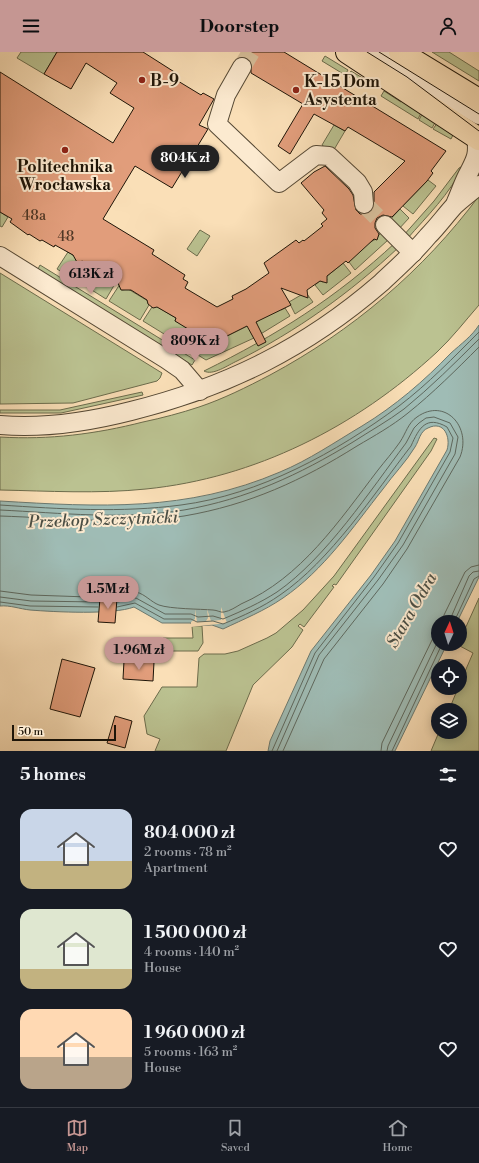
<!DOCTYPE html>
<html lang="en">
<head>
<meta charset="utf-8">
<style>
	:root { --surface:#171b24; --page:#242831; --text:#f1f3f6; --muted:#9ea1a6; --line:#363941; --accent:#c59692 }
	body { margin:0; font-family:"Libre Bodoni",serif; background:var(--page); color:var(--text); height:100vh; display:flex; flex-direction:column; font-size:15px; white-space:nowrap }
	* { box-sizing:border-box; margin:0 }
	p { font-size:13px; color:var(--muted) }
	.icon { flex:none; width:22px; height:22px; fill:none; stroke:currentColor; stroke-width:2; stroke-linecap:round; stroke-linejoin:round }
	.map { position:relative; height:699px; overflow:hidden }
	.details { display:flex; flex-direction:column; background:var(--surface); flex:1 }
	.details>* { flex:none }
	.needle { width:26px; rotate:4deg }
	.controls { position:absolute; left:431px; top:563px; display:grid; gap:8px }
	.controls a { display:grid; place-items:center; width:36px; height:36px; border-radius:50%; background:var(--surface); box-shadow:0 2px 10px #0003; font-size:20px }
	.scale { position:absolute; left:12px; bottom:10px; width:104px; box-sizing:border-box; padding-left:4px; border:2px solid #1e1508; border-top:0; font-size:11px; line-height:14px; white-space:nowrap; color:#1e1508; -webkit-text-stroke:3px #fcead0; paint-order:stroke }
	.price { position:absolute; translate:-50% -34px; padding:0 9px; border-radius:14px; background:var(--accent); color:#111; font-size:13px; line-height:26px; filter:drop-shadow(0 1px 2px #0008) }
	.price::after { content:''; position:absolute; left:50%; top:24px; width:12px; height:9px; margin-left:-6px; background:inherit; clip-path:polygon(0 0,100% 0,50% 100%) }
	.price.selected { background:#222; color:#fff }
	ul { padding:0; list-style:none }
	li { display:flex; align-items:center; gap:12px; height:100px; padding:0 20px }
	li span { display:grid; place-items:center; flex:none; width:112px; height:80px; border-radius:12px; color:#555 }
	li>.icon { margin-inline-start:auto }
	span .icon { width:48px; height:48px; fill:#fffc; stroke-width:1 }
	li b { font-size:17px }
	h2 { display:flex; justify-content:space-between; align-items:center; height:48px; padding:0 20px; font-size:17px }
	header { display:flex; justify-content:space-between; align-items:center; height:52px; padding:0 20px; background:var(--accent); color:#111; font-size:18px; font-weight:700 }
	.tabs { display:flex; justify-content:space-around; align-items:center; height:56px; border-top:1px solid var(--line); background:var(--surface); font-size:11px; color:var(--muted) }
	.tabs a { display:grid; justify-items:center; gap:2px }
	.tabs .selected { color:var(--accent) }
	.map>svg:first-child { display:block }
	.green { fill:#bbc291; stroke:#6c6c4c }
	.water { fill:#9fbcb5; stroke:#6b7970 }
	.pier { fill:#fadfb7 }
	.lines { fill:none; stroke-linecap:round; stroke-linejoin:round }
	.shore { stroke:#5e685e; stroke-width:1 }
	.building { fill:#e19d7b; stroke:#1e1508 }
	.minor-tunnel { stroke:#d9c19d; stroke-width:18; stroke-dasharray:18 9; stroke-linecap:butt }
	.minor-casing { stroke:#554834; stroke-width:20 }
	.major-casing { stroke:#1e1508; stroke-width:24 }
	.minor { stroke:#fcead0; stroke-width:18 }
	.major { stroke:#fadfb7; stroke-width:22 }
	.tram { stroke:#1e1508; stroke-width:1 }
	.poi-dot { fill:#8f2418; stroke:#fcead0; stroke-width:1.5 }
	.labels { text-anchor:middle; stroke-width:4; stroke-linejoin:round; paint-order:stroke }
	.number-label { font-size:14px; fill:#4f3725 }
	.poi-label { font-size:16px; font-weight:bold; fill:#1e1508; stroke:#fcead0; text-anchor:start }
	.water-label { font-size:17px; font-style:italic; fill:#4b4f45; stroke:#fcead0 }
</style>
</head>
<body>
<header><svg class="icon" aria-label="menu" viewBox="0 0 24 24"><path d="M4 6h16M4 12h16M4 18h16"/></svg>Doorstep<svg class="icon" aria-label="person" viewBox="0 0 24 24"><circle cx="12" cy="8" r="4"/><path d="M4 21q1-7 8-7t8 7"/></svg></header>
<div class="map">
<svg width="479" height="699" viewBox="0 0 479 699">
	<rect width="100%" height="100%" fill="#fadfb7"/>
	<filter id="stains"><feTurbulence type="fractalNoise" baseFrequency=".005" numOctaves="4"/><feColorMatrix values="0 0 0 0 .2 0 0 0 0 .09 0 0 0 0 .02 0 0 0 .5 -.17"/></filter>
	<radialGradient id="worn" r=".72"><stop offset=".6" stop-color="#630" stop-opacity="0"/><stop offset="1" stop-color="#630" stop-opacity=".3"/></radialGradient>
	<!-- green -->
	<g class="green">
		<polygon points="21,0 57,0 44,22 17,6"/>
		<polygon points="432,0 449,0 479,19 479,29"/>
		<polygon points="325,4 348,18 345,23 322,9"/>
		<polygon points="351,19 366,28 363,34 348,24"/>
		<polygon points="384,39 401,50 403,46 422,59 418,67 381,44"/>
		<polygon points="423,60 436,69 432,76 419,68"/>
		<polygon points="438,70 454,81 451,87 433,77"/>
		<polygon points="334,73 345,79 332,101 322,93"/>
		<path d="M463,114C450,142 427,164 407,187L403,184L434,149L459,116Z"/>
		<polygon points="428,128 436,134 413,162 403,154"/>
		<path d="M479,144V253C465,269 452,286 437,300C356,375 255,426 146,437C98,442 48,439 0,438V385C49,388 96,382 143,370C162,366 181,361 199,355C223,347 247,335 270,323C352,279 423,219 479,144Z"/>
		<polygon points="400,157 409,166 397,179 388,170"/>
		<polygon points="0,160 8,165 2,175 0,174"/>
		<polygon points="200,178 210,184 197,204 187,197"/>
		<polygon points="381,180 388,188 355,218 349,210 368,190 369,191 376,187"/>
		<path d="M396,190L399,195C350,241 297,279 237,309C228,313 213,324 204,319C277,283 336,246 396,190Z"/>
		<polygon points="68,200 76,205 77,210 84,209 73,227 57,217"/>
		<polygon points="86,211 116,230 106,247 76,228"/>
		<polygon points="343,211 351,221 323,243 315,233 320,229 323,230 327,228 326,225"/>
		<polygon points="40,213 195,308 192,313 37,219"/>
		<polygon points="0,221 162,321 160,326 157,329 73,351 0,352"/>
		<polygon points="120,232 122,238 128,237 148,249 149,253 140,268 109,249"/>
		<polygon points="307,242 313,250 295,262 289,250 301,243"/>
		<polygon points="156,254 176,266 175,269 192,276 182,293 143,269 152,255"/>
		<polygon points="280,256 281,258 285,256 290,264 259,283 254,274 257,272 256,270"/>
		<polygon points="247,274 250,276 254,286 206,308 185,295 195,278 206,287 207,285 215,290"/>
		<polygon points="142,340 143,343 61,361 0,361 0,358 60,358"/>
		<polygon points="434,386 437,387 431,399 336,533 334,532 332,534 334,535 304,575 300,572 298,574 303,578 292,595 253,633 226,699 155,699 160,687 147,682 144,664 162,635 197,635 199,606 204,602 225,602 238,599 267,586 276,581 303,558 334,524"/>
		<polygon points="479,546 479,699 431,699 439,680 460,680 460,658 449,658 458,636 460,636 460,631 473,601 458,593 460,592 460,588"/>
		<polygon points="192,574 202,574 203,591 198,599 161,599 163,586 193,586"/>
	</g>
	<!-- water -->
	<path class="water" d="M479,273V525L457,570H438V592H447L395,699H268L270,689L311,599L371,523L395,489L447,398C451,385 444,368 428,376C420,379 419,389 415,395C406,410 393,423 383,437C353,475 324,518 283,546C264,559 244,567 223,577L212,573L192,574L191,571H162L134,555C113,563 55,560 30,558C20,557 10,553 0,554V449C99,455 187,460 280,420C309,408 335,390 362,374C395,354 424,329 451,301C461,292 472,284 479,273Z"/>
	<!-- pier -->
	<polygon class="pier" points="221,555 227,571 191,575 191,570 195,567 195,557 197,570 206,569 208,566 207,557 211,569 221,568"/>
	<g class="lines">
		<!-- shore -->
		<g class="shore">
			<path d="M0,453C61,457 121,461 181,453C259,443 337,400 399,354C428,332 454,305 479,280"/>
			<path d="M0,458C61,461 123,468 184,458C247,447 299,423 353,390C370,379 388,369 404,357C431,335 455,311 479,287"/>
			<path d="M0,464C62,466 123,473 184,464C249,453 303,428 357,394C374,384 392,374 408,361C433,341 456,318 479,295"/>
			<path d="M0,539L31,543L88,545L122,544L136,540C145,542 151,550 159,553C170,557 200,557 213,558C217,558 221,561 224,560C230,559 236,555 241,552C301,526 339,469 378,418C385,409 393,400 400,390C406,381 408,371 417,365C445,345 472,375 460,405L407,497L383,532L324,607L283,699"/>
			<polyline points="0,545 31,549 99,550"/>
			<polyline points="0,550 30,554 98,555"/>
			<path d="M118,550L136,546L165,562H191L198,565L213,564L223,567C242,559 260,551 277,540C326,506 370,439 406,391L414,376L419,371L426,366L434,365L450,371L458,385L455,402L403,493L378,528L319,603L277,699"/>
			<path d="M117,555L135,551L164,567H191L197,570L213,569L223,572C243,564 263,555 280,543C330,509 374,442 411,394C419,376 426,363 447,375L453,386L450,400L398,491L374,525L315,601L272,699"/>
			<polyline points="443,570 444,563 465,520 471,515 479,513"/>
			<polyline points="449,570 469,524 473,520 479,519"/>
			<polyline points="454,570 474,527 479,524"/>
			<polyline points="381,699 382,691 433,586 438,580"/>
			<polyline points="387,699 388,694 438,589"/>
			<polyline points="392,699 442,592"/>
		</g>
	</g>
	<!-- building -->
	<g class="building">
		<polygon points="57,0 143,0 176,21 173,26 201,43 203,41 214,47 199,73 208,77 172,136 135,114 103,167 154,198 152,202 185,223 183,227 188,230 185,236 217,255 233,247 232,244 246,237 269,221 264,211 296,188 299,191 303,188 304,189 323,174 321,172 327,167 322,161 324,158 301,131 314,120 325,114 349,137 353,143 356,158 360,162 365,162 370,160 374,156 374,140 405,109 348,75 345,79 314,62 290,102 278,94 303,52 251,21 251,10 244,5 247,0 284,0 446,99 431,119 433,121 427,129 392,165 383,163 377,166 375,171 375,176 379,182 377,188 374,187 348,211 346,209 327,224 327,231 320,229 307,238 308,246 281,236 291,253 256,270 266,290 258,294 247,274 215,290 207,285 206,288 175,269 176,266 157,255 153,256 148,252 147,248 131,238 121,238 118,231 82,209 78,212 73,203 55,193 54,195 42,188 40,189 29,182 28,183 10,170 12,167 0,160 0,20 113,91 134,56 110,41 117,31 86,11 71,37 44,22"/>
		<polygon points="100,546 117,547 115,571 98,570"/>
		<polygon points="62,607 95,616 80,665 50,657"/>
		<polygon points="134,608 154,610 153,629 123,627 124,609 134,610"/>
		<polygon points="115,664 132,669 125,696 107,691"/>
	</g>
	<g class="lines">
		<!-- minor-tunnel -->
		<g class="minor-tunnel">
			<polyline points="242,15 251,0"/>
			<polyline points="364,152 385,173"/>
		</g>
		<defs>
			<g id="minor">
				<polyline points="373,0 479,63"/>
				<polyline points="242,15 226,43 217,72 279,131 316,103 329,104 357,130 363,140 364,152"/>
				<path d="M456,150C460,141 463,132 467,124C475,108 479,104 476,85"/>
				<polyline points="385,173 413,201"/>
				<polyline points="0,204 166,307 182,318 200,339"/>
				<path d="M0,373C45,377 88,370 131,359C227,335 306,296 381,231C397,216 414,201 428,184C437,175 445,164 454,154C461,147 471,140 479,133"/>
			</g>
			<g id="major">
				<polyline points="347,0 479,87"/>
				<polyline points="400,0 479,48"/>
			</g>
		</defs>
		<!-- minor casing -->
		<use href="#minor" class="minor-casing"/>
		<!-- major casing -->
		<use href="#major" class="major-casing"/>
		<!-- minor -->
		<use href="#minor" class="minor"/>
		<!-- major -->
		<use href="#major" class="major"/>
		<!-- tram -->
		<g class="tram">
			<polyline points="367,0 407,25 479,79"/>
			<polyline points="379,0 479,62"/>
		</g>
	</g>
	<!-- markers -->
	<g class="poi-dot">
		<circle cx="142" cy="28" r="4"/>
		<circle cx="296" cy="38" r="4"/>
		<circle cx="65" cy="98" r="4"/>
	</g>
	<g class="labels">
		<!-- number labels -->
		<g class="number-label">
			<text x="34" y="168">48a</text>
			<text x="66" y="189">48</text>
		</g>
		<!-- poi labels -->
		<g class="poi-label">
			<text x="150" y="34">B-9</text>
			<text x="304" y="35">K-15 Dom<tspan x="304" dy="18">Asystenta</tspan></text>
			<text x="65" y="120" text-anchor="middle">Politechnika<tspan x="65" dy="18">Wrocławska</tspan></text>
		</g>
		<!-- water labels -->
		<g class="water-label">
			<text transform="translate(103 467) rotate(-2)" y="6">Przekop Szczytnicki</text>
			<text transform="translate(411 558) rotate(-60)" y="6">Stara Odra</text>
		</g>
	</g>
	<rect width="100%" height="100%" filter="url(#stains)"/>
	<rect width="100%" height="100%" fill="url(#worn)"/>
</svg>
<div class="controls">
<a><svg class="needle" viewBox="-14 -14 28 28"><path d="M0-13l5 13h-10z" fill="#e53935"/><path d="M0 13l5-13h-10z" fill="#9ea1a6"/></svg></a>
<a><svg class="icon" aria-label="locate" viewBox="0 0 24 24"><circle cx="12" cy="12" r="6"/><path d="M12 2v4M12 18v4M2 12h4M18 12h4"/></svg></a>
<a><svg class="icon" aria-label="layers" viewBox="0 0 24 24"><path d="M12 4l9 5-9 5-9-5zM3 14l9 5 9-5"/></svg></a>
</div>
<div class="scale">50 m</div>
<b class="price selected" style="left:185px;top:127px">804K zł</b>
<b class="price" style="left:91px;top:243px">613K zł</b>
<b class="price" style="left:195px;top:310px">809K zł</b>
<b class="price" style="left:108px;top:558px">1.5M zł</b>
<b class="price" style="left:139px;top:619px">1.96M zł</b>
</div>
<section class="details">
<h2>5 homes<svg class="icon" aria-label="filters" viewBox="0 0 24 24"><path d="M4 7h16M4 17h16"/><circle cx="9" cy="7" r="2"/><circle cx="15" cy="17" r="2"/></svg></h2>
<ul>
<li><span style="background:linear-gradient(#c9d6e8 65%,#c2b280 0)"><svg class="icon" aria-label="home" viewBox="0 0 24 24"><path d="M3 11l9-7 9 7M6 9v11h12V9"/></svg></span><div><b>804 000 zł</b><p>2 rooms · 78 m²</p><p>Apartment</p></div><svg class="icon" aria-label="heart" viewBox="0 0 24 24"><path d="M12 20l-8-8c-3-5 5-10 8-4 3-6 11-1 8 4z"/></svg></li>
<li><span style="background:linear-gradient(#dfe7d0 75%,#c2b280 0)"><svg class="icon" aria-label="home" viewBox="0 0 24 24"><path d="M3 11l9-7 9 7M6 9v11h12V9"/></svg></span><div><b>1 500 000 zł</b><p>4 rooms · 140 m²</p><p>House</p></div><svg class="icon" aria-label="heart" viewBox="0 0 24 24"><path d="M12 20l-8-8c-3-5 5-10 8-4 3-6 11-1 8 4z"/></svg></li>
<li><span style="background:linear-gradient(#ffd9b3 60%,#b9a48a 0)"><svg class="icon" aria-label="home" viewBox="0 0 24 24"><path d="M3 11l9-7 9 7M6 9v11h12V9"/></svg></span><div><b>1 960 000 zł</b><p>5 rooms · 163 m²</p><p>House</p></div><svg class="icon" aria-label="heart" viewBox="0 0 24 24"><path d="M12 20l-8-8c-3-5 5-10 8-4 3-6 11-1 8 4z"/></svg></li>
</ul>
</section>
<nav class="tabs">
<a class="selected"><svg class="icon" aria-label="map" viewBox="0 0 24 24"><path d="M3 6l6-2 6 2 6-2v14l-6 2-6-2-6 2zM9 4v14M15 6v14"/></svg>Map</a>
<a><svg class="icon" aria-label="saved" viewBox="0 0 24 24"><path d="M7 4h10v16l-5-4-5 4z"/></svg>Saved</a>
<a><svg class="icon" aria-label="home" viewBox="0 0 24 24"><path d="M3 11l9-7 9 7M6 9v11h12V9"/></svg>Home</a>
</nav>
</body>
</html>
